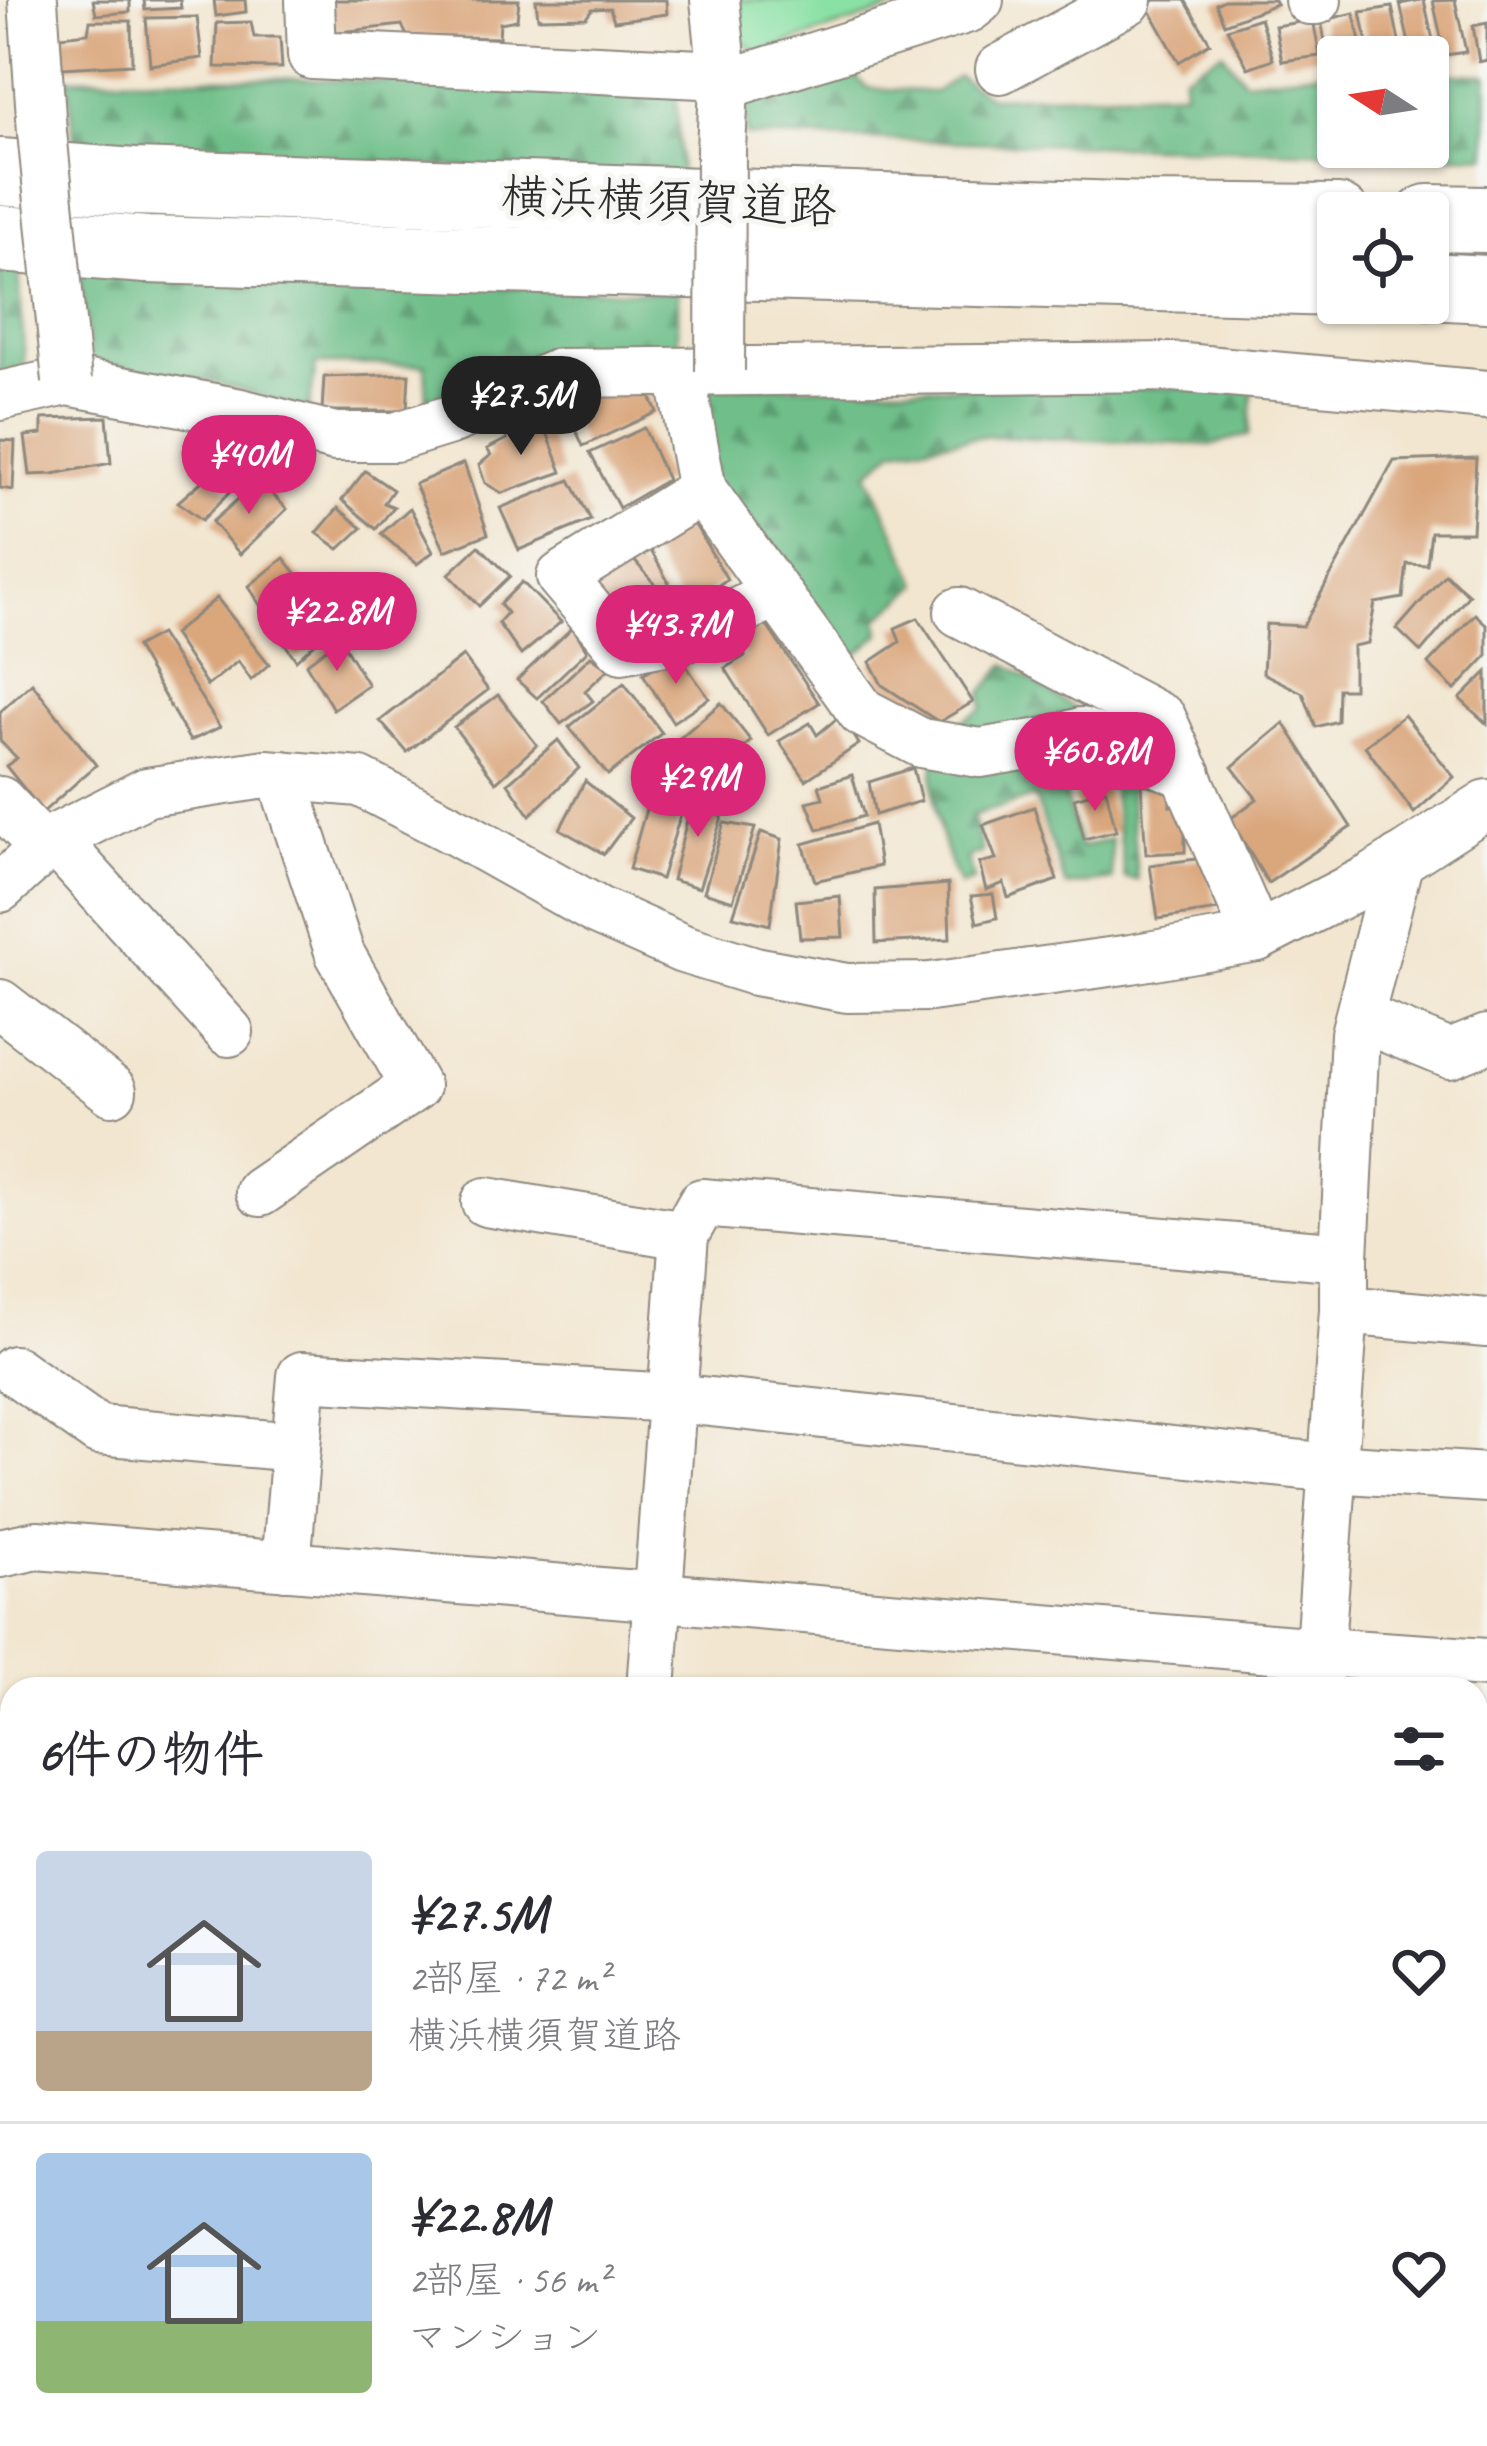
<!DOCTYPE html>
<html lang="ja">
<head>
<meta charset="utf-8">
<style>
	:root { --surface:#fff; --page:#f7f7f7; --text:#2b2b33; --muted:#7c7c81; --line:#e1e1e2; --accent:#db2777 }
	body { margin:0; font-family:Caveat,"Klee One",sans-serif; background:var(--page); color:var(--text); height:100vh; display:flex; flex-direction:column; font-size:45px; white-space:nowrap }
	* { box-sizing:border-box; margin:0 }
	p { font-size:39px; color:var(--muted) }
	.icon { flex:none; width:66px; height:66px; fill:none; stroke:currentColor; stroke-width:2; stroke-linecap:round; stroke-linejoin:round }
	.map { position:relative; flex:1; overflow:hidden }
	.details { position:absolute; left:0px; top:1677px; width:1488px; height:771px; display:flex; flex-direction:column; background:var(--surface); border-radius:36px 36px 0 0; box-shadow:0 3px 9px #0004 }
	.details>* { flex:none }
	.needle { width:78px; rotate:282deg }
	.fabs { position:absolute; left:1317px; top:36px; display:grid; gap:24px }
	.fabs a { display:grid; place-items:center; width:132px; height:132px; border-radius:12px; background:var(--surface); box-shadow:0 3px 9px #0004; font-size:60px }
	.price { position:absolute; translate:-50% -102px; padding:0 27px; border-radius:42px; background:var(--accent); color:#fff; font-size:39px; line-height:78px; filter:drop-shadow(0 3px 6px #0008) }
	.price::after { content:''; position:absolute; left:50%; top:72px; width:36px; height:27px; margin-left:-18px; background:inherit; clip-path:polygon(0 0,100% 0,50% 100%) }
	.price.selected { background:#222; color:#fff }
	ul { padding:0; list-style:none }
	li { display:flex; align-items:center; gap:36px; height:300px; padding:0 36px }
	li+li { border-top:3px solid var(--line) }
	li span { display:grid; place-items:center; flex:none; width:336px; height:240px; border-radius:12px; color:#555 }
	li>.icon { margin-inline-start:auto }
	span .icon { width:144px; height:144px; fill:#fffc; stroke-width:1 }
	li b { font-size:51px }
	h2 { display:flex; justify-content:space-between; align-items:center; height:144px; padding:0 36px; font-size:51px }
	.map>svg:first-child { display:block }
	.forest { fill:url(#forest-firs); stroke:#4d755a; stroke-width:3 }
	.park { fill:#8ae1a5; stroke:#5a8668; stroke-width:3 }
	.building { fill:#daa67c }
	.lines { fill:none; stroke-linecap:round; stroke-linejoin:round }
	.minor-casing { stroke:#8e887e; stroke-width:52 }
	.highway-casing { stroke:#8e887e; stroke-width:70 }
	.minor { stroke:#fff; stroke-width:48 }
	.highway { stroke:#fff; stroke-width:66 }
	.minor-bridge-casing { stroke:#8e887e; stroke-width:52; stroke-linecap:butt }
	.minor-bridge { stroke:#fff; stroke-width:48 }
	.labels { text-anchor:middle; stroke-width:10; stroke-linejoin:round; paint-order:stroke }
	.street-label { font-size:48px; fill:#2b2b2b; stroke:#f6f6f2 }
</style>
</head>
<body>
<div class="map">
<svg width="1487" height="2446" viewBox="0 0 1487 2446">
	<defs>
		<pattern id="forest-firs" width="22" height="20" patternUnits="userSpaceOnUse" patternTransform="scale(3)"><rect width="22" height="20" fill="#6fbf8a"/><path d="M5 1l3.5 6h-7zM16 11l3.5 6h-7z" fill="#5b9b71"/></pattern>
	</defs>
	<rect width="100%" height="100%" fill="#f6f6f2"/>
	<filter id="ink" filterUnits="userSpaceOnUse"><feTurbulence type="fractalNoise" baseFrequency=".00833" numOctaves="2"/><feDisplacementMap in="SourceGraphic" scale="24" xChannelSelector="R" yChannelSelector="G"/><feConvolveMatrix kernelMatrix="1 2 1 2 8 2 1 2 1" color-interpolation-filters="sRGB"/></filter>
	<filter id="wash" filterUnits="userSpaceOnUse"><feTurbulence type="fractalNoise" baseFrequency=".004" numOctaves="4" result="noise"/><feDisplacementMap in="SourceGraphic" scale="48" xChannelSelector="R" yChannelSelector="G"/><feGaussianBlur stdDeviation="2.7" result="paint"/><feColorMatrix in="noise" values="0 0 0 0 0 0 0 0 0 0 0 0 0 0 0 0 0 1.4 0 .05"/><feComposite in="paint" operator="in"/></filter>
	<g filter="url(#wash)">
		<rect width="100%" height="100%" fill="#f2e6d0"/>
		<!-- forest -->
		<g class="forest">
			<polygon points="1222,52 1244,80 1338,70 1338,147 1428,147 1428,73 1487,75 1487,156 746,136 747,101 852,73 868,88 935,92 958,76 990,97 1184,91 1183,75"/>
			<polygon points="68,78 292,78 676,94 681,178 75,148"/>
			<polygon points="0,252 18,253 25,369 0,372"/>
			<polygon points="78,267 678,293 678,354 507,358 456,392 427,399 425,365 316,364 309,410 207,380 91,362"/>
			<polygon points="695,386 1253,388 1249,434 1213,445 985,436 895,449 868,473 919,585 878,619 880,634 843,666 713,485"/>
			<path d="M1006,664L1074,708L1084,740L1152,771L1129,778L1137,880L1125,878L1111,782L1064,792L1080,848L1111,839L1112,880L1066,886L1035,797L973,815L982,852L967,858L974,880L960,885C942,853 920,768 944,736C953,725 972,716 983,708L982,693Z"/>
		</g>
		<!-- park -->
		<polygon class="park" points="729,0 920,0 758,53 731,32"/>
		<g id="blocks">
			<!-- building -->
			<g class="building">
				<polygon points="93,0 130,0 130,12 96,15"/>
				<polygon points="144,0 180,0 181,8 145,10"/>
				<polygon points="214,0 245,0 246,12 216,16"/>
				<polygon points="329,0 519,0 517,20 500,23 499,38 407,36 402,25 331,33"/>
				<polygon points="536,0 666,0 667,14 614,21 610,8 592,9 586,17 538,18"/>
				<polygon points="1155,0 1185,0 1210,43 1179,62 1147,5"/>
				<polygon points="1224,0 1274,0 1276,4 1224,24 1216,4"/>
				<polygon points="1421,0 1424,0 1436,53 1412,56 1400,4"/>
				<polygon points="1455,0 1466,52 1445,55 1433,1"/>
				<polygon points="1392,7 1400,46 1369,51 1361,12"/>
				<polygon points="1354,13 1362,51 1328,56 1321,21"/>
				<polygon points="197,17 202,58 150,65 146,18"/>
				<polygon points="1260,18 1273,59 1248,68 1227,29"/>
				<polygon points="1313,20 1320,56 1282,61 1275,26"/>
				<polygon points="90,21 131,21 132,64 62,68 60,36 88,33"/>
				<polygon points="251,22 254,37 280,37 282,68 215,67 217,23"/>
				<polygon points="1487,23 1487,60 1479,62 1473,26"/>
				<polygon points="409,374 407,411 322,411 324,377"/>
				<polygon points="647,390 657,412 583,446 563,400 588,392"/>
				<polygon points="107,417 111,463 53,474 30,475 25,436 42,434 42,419"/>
				<polygon points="542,419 562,472 502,493 485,483 479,465 491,455 487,449 507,439 504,430"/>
				<polygon points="644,428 667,480 619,508 590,453"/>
				<polygon points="0,440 15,441 13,490 0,488"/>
				<polygon points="1476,458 1472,532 1431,532 1427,565 1407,564 1403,598 1375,603 1368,643 1353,646 1353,689 1338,689 1337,721 1316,727 1303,693 1263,673 1266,624 1303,626 1394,461"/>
				<polygon points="464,463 488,534 445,551 415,484"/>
				<polygon points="365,471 393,490 384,503 394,507 376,529 342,500"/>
				<polygon points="209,475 230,492 202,520 178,502"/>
				<polygon points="570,480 591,520 519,550 500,508"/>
				<polygon points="259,481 287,509 240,554 212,522"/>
				<polygon points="338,508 362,528 339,549 317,533"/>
				<polygon points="410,508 433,552 417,564 381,534"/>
				<polygon points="688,513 727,579 684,610 645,540"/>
				<polygon points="479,546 510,576 479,606 449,574"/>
				<polygon points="626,551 665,596 625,633 584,586"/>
				<polygon points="284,558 305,584 267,617 249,586"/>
				<polygon points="1445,574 1469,595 1421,652 1397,629"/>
				<polygon points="522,582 561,622 521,655 498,623 507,613 500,604"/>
				<polygon points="312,591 335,625 296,660 271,623"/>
				<polygon points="217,598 269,664 251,680 238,661 207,686 173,634"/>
				<polygon points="1475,614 1487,625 1487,656 1455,690 1428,664"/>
				<polygon points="918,618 973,702 939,722 882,685 870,662 900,642 895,628"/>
				<polygon points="765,623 819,703 768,735 725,668 745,656 737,641"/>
				<polygon points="573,627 587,651 537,698 517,680"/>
				<polygon points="160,634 220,727 190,741 136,647"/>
				<polygon points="340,639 368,685 333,709 306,664"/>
				<polygon points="677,653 709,698 673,722 643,674"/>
				<polygon points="463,656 488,690 407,752 380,721"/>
				<polygon points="591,656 609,669 585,691 593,701 561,724 543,701"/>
				<polygon points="1487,672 1487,724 1460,699"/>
				<polygon points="32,683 96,765 43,812 6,766 17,758 0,741 0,712"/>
				<polygon points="624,683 662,733 608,775 569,727"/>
				<polygon points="498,695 537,745 496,782 454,727"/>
				<polygon points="721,703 751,741 705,780 696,771 679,783 655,759"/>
				<polygon points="841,715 859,744 806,780 779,741 810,723 817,735"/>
				<polygon points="1404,715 1454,777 1414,813 1365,746"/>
				<polygon points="1284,723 1351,827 1268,883 1230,819 1257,799 1232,767"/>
				<polygon points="558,740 579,768 530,815 508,783"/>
				<polygon points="913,768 921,801 875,815 869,782"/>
				<polygon points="852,775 864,816 818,830 807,802 823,798 819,786"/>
				<polygon points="585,781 631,818 604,854 560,829"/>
				<polygon points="1169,783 1170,806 1185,802 1185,852 1146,854 1141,785"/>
				<polygon points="652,788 686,797 661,879 629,869"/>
				<polygon points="1106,789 1116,831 1084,839 1074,798"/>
				<polygon points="693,796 727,802 699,888 672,880"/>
				<polygon points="1034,807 1057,880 1008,898 1004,883 986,890 979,863 996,859 983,825"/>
				<polygon points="724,823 755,828 733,901 704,892"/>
				<polygon points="873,824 880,866 815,881 803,844"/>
				<polygon points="761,832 782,839 770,925 733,916"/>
				<polygon points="1204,858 1218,910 1158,919 1150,865"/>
				<polygon points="948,884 950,939 876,943 875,890"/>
				<polygon points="993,894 997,918 977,923 971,896"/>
				<polygon points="840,896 843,937 800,938 796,901"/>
			</g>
		</g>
	</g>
	<g filter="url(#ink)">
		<use href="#blocks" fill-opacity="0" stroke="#8e887e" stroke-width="3"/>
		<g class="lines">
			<defs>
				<g id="minor">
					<polyline points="33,0 42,132"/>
					<polyline points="310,0 312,55 722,75"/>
					<polyline points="715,0 724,85 721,150"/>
					<polyline points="1309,0 1317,0"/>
					<polyline points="1000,69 1128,0"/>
					<polyline points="724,85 969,8 979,0"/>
					<polyline points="680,373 702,490 561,577 622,649 687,637 775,593"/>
					<polyline points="0,396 67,381 236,412 335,437 395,437 450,420 559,373 1173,367 1487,395"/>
					<polyline points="702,490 862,712 921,743 980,753 1047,742 1081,732 1187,774"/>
					<polyline points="959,612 1162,719 1257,937"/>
					<polyline points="0,801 43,847"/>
					<polyline points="54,839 229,1032"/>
					<polyline points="0,888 54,839 147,792 266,774 360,782 461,834 598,911 683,949 755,971 847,988 930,987 1131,959 1257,937 1374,877 1487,804"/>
					<polyline points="0,1004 112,1091"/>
					<polyline points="1360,1017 1450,1054 1487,1039"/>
					<polyline points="260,1192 415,1086 340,954 281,775"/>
					<polyline points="486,1202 684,1235 702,1203 1344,1257"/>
					<polyline points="1344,1310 1487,1323"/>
					<polyline points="14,1370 98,1430 296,1447"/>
					<polyline points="0,1553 37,1545 1320,1652 1487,1663"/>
					<polyline points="286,1566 302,1376 673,1398 1332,1468 1487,1478"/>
					<polyline points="651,1689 684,1235"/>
					<polyline points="1317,1689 1344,1310 1344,1257 1355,1034 1399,860"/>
					<polyline points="0,1753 12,1754"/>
					<polyline points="0,1959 12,1958"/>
					<polyline points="0,2001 12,2005"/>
					<polyline points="1476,2092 1487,2092"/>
					<polyline points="1476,2282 1487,2284"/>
					<polyline points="0,2358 12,2364"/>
					<polyline points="849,2436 989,2446"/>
					<polyline points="1206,2446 1207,2436"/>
					<polyline points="1415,2446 1416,2436"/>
				</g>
				<g id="highway">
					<polyline points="0,172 134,182 1150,216 1338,218"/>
					<polyline points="1428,218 1487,219"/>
					<polyline points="0,239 147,250 1338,283"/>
					<polyline points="1428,286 1487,289"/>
				</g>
			</defs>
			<!-- minor casing -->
			<use href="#minor" class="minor-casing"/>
			<!-- highway casing -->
			<use href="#highway" class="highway-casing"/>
			<!-- minor -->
			<use href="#minor" class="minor"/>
			<!-- highway -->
			<use href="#highway" class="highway"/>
			<defs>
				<g id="minor-bridge">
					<polyline points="42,132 67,381"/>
					<polyline points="720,371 721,150"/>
				</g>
			</defs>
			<!-- minor-bridge casing -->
			<use href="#minor-bridge" class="minor-bridge-casing"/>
			<!-- minor-bridge -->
			<use href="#minor-bridge" class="minor-bridge"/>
		</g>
	</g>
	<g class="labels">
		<!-- street labels -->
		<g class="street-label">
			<text transform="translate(669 200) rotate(2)" y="17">横浜横須賀道路</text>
		</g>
	</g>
</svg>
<div class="fabs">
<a><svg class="needle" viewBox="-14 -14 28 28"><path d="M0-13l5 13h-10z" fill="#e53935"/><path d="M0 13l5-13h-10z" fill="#7c7c81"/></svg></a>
<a><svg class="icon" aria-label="locate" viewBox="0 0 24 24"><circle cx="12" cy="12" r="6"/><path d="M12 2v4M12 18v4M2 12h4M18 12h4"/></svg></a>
</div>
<b class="price selected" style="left:521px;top:458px">¥27.5M</b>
<b class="price" style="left:249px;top:517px">¥40M</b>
<b class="price" style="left:337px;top:674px">¥22.8M</b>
<b class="price" style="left:676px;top:687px">¥43.7M</b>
<b class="price" style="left:1095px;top:814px">¥60.8M</b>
<b class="price" style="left:698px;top:840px">¥29M</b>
<section class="details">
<h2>6件の物件<svg class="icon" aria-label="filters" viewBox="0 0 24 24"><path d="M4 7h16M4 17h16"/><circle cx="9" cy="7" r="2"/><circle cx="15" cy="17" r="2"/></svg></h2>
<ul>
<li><span style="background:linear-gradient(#c9d6e8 75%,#b9a48a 0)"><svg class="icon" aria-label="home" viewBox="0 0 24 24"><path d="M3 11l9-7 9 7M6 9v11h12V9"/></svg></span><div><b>¥27.5M</b><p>2部屋 · 72 m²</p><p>横浜横須賀道路</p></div><svg class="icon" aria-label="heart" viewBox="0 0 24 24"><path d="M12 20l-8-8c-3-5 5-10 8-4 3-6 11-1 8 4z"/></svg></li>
<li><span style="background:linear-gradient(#a9c7e8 70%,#8fb573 0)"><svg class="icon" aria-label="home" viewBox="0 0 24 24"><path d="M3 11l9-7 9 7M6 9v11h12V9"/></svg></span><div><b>¥22.8M</b><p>2部屋 · 56 m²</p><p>マンション</p></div><svg class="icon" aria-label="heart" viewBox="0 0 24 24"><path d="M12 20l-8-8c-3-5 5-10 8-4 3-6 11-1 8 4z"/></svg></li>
</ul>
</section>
</div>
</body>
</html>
